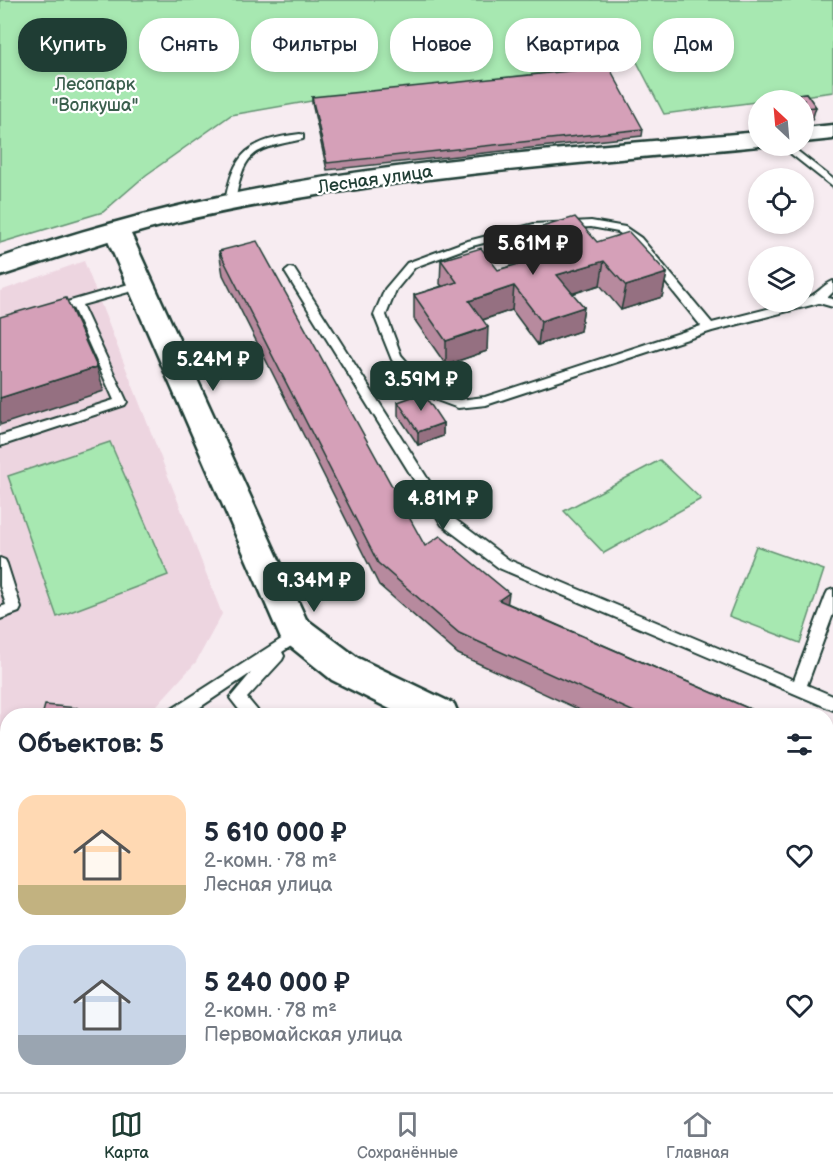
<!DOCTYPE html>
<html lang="ru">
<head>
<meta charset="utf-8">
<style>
	:root { --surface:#fff; --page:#f2f2f3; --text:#1f2937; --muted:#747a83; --line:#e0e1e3; --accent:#1f3d34 }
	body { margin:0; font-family:"Balsamiq Sans",sans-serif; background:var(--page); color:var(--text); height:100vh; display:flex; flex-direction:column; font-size:22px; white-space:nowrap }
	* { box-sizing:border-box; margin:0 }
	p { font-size:20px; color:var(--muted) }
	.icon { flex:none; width:33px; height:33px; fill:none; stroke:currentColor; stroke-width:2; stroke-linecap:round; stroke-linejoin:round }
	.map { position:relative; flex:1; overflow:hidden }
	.sheet { position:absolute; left:0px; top:708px; width:834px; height:384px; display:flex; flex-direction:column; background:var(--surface); border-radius:24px 24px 0 0; box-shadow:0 3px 9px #0003 }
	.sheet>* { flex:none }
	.hud { position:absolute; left:18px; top:18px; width:798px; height:54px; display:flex; gap:12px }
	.needle { width:39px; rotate:334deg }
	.fabs { position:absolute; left:748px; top:90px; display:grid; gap:12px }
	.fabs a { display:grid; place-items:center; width:66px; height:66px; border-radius:50%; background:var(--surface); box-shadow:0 3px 9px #0003; font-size:30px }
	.price { position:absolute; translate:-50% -51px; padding:0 14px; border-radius:12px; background:var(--accent); color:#fff; font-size:20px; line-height:39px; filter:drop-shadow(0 2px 3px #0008) }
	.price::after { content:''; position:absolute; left:50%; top:36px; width:18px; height:14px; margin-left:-9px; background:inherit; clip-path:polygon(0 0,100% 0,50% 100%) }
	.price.selected { background:#222; color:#fff }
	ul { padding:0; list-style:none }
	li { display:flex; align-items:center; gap:18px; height:150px; padding:0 18px }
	li span { display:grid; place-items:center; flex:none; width:168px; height:120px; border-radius:18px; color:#555 }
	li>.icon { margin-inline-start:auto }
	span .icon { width:72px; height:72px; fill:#fffc; stroke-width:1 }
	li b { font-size:26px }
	h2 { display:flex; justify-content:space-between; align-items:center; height:72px; padding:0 18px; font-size:26px }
	.pill { padding:0 21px; border-radius:24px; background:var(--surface); box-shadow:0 3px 9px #0003; font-size:21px; line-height:54px }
	.pill.selected { background:var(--accent); color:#fff }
	.tabs { display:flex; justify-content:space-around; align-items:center; height:84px; border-top:2px solid var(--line); background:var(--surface); font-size:16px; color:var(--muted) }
	.tabs a { display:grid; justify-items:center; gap:3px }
	.tabs .selected { color:var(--accent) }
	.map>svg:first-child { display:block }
	.built { fill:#edd5e0 }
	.green { fill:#a7e8b1; stroke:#639272; stroke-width:1.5 }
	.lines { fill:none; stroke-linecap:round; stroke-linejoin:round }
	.lane-casing { stroke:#1f3d34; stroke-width:4 }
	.secondary-casing { stroke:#1f3d34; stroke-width:5 }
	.lane { fill:#fff; fill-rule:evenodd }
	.secondary { fill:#fff; fill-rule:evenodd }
	.wall { fill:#b78a9e; stroke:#1f3d34; stroke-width:1.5 }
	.shaded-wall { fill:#957081; stroke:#1f3d34; stroke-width:1.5 }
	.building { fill:#d5a0b8; stroke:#1f3d34; stroke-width:1.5 }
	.labels { text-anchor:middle; stroke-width:4.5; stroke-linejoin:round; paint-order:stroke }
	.far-park-label { font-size:18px; fill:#3a5f4d; stroke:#fff }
	.far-street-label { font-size:18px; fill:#1f3d34; stroke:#fff }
</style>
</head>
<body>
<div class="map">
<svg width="833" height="1092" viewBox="0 0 833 1092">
	<rect width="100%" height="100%" fill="#f7ecf1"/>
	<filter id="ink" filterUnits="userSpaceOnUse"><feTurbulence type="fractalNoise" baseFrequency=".0167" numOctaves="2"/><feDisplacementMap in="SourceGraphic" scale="12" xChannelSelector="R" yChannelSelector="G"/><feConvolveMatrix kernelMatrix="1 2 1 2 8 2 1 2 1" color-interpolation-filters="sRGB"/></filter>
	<g filter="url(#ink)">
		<!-- built -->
		<polygon class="built" points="84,261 222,614 196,662 148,715 8,716 8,1084 242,1085 240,1092 0,1092 0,291"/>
		<!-- green -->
		<g class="green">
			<polygon points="0,0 833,0 833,92 664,114 637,62 323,99 231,115 146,175 103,212 0,243"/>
			<polygon points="110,442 168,575 57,617 8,476"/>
			<polygon points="660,460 701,499 604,553 564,511"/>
			<polygon points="756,546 824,570 800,643 729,616"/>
		</g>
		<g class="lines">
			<defs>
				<g id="lane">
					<path d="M300,134L303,135V139C254,150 244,148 235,203L230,206L226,205L225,203C233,152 250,140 300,134Z"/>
					<polygon points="781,146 791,146 833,179 833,187"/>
					<path d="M591,221L625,227L641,238L712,323L795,302H804V299C818,295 821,286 833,281V292L827,298L833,299V307L819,303L712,331L486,405L458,408L423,395L392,360L374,315L385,289L407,263L464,242L534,224ZM591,227L618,232L633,242L701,326L485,397L459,400L431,389L401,355L386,315L396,290L415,267L472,246L534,230Z"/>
					<polygon points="290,268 294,269 452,517 509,560 794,680 826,595 828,591 833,589 833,614 807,685 833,696 833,710 499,568 442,525 285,272"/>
					<polygon points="139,281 145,285 143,288 82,305 127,402 125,405 0,446 0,436 114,400 73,308 54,314 48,310 50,307"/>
					<polygon points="0,558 5,560 7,564 21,608 19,612 0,619 0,607 6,605 0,586"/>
					<polygon points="297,629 302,631 304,635 302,639 282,652 284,656 282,660 247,698 262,716 244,716 230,698 251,673 187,716 167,716 169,711"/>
					<polygon points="8,909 8,933 0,938 0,914"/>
					<polygon points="297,1084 323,1084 327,1092 302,1092"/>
					<polygon points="505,1084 532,1084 536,1092 510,1092"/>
				</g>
				<g id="secondary">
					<polygon points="833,125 833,139 804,142 804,128"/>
					<path d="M759,132V146H762H759C625,159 491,169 357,189C281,200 205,213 131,234L306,619L358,658L454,704L459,716H404L332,680L281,639L108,241L0,276V258C73,233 147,212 223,196C399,159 580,148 759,132Z"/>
					<polygon points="826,882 833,884 833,926 826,923"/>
				</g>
			</defs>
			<!-- lane casing -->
			<use href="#lane" class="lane-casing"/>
			<!-- secondary casing -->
			<use href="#secondary" class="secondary-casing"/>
			<!-- lane -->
			<use href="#lane" class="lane"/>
			<!-- secondary -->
			<use href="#secondary" class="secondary"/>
		</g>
		<!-- wall -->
		<g class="wall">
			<polygon points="806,93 816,107 812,120 804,121 804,100 770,100 771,97"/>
			<polygon points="312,97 643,129 642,136 327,170 312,103"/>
			<polygon points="532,230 597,242 667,273 662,297 621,310 600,285 572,294 584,307 580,331 538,345 512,310 483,320 487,351 446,365 414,319 414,295 442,286 440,284 441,260 498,270 534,259 530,254"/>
			<polygon points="219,251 425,546 507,603 766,716 593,716 458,654 379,585 223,275"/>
			<polygon points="398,402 443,423 443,436 418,445 398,415"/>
			<polygon points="826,742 833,744 833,825 826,822"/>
			<polygon points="672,1084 826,1084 833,1092 684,1092"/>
		</g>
		<!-- shaded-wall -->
		<g class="shaded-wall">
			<polygon points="604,261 600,285 554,299 557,275"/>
			<polygon points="667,273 662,297 621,310 626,286"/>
			<polygon points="514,286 512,310 467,325 469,301"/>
			<polygon points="584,307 580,331 538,345 541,321"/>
			<polygon points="488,327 487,351 446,365 446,341"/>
			<polygon points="97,367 104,391 0,425 0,398"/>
			<polygon points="443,423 443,436 418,445 418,432"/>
			<polygon points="509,593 506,614 499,600"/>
			<polygon points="77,708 80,714 79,716 74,716"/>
		</g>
		<!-- building -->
		<g class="building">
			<polygon points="609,67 643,129 327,163 312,97"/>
			<polygon points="806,93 816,107 804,108 804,100 773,100 771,97"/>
			<polygon points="575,217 597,242 629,232 667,273 626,286 604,261 557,275 584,307 541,321 514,286 469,301 488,327 446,341 414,295 457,282 441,260 481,248 498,270 552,254 532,230"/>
			<polygon points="257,241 425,546 440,536 509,593 499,600 766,716 643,716 459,633 378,563 219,251"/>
			<polygon points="66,298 97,367 0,398 0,317"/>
			<polygon points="423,393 443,423 418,432 398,402"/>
			<polygon points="45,705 77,708 74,716 42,716"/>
			<polygon points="826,742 833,744 833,801 826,798"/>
			<polygon points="8,987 8,1004 0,999 0,998"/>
			<polygon points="826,1069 833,1072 833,1092 727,1092 715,1084 826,1084"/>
		</g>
	</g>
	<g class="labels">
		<!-- far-park labels -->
		<g class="far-park-label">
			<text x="95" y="90">Лесопарк<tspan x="95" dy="21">"Волкуша"</tspan></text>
		</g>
		<!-- far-street labels -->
		<g class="far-street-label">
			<text transform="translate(375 179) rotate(-8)" y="6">Лесная улица</text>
		</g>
	</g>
</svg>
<div class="fabs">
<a><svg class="needle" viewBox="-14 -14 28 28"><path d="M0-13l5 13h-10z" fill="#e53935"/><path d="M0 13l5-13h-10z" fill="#747a83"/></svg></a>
<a><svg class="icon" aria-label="locate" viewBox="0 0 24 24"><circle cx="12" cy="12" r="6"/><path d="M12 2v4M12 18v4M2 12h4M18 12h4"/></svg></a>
<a><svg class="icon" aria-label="layers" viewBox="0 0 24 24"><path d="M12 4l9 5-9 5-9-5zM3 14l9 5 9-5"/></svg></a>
</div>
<b class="price selected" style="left:533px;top:276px">5.61M ₽</b>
<b class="price" style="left:213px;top:392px">5.24M ₽</b>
<b class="price" style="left:421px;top:412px">3.59M ₽</b>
<b class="price" style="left:443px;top:531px">4.81M ₽</b>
<b class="price" style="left:314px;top:613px">9.34M ₽</b>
<div class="hud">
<a class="pill selected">Купить</a>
<a class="pill">Снять</a>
<a class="pill">Фильтры</a>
<a class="pill">Новое</a>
<a class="pill">Квартира</a>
<a class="pill">Дом</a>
</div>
<section class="sheet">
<h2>Объектов: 5<svg class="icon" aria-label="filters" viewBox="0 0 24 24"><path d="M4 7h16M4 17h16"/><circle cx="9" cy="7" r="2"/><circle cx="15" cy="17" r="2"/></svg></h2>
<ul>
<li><span style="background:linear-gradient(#ffd9b3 75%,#c2b280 0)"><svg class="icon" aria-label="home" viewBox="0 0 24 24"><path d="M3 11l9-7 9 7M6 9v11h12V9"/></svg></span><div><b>5 610 000 ₽</b><p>2-комн. · 78 m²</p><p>Лесная улица</p></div><svg class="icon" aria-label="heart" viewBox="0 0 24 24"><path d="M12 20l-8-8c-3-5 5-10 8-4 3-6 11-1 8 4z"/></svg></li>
<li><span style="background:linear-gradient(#c9d6e8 75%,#9aa5b1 0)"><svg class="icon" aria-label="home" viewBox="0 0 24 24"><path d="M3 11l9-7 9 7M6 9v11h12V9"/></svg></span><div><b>5 240 000 ₽</b><p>2-комн. · 78 m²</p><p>Первомайская улица</p></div><svg class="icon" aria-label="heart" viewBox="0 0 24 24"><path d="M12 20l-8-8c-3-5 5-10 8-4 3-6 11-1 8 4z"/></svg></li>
</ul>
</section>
</div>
<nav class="tabs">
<a class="selected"><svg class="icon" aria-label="map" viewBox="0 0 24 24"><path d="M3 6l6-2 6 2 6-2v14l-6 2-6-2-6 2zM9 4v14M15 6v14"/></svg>Карта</a>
<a><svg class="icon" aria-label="saved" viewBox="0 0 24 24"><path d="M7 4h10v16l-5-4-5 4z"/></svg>Сохранённые</a>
<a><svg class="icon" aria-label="home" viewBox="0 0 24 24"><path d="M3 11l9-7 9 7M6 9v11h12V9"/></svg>Главная</a>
</nav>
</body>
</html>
